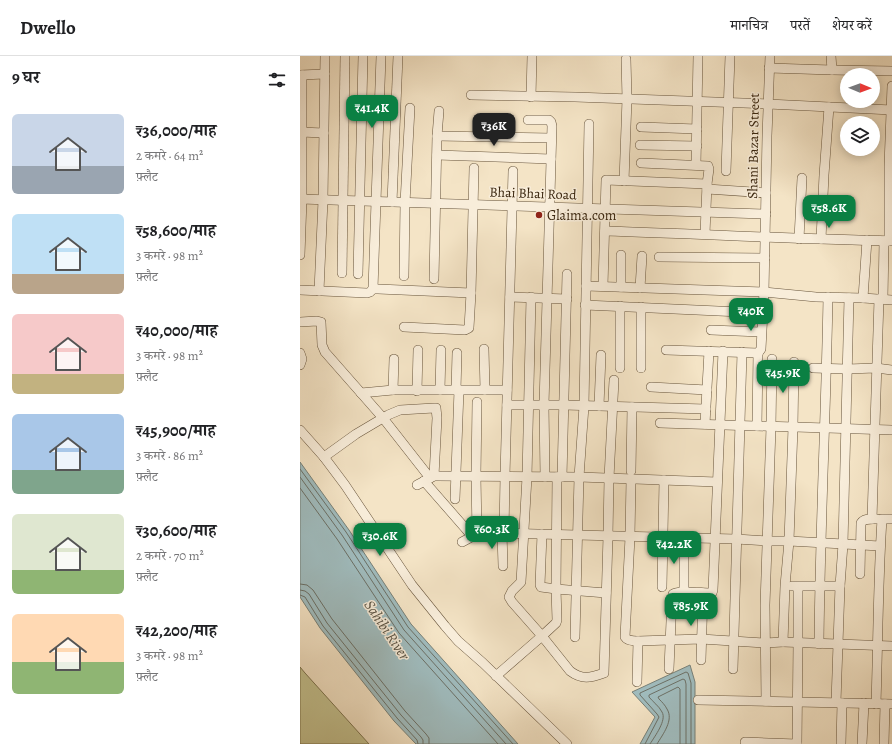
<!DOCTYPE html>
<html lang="hi">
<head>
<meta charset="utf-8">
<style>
	:root { --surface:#fff; --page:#f2f2f2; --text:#202124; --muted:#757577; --line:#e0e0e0; --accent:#0b8043 }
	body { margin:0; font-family:Alegreya,"Noto Serif Devanagari",serif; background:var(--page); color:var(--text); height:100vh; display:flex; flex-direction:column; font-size:15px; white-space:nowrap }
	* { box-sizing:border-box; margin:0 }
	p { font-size:13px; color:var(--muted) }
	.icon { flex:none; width:22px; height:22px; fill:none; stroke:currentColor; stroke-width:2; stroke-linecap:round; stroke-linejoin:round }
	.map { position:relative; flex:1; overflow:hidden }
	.side { display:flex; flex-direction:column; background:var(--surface); width:300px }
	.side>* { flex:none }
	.needle { width:26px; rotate:91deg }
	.tools { position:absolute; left:540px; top:12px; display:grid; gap:8px }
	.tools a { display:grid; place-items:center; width:40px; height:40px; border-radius:50%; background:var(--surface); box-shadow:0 2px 10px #0003; font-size:20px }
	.price { position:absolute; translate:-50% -34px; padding:0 9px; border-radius:8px; background:var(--accent); color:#fff; font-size:13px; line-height:26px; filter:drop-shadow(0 1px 2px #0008) }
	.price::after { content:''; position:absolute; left:50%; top:24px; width:12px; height:9px; margin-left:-6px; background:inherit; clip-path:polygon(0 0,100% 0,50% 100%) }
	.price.current { background:#222; color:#fff }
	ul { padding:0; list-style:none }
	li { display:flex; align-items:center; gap:12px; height:100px; padding:0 12px }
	li span { display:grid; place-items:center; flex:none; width:112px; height:80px; border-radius:6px; color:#555 }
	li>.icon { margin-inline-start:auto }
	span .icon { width:48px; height:48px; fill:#fffc; stroke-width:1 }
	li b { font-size:17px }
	h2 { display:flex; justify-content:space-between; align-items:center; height:48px; padding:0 12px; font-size:17px }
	header { display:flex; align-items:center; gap:24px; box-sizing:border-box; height:56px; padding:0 20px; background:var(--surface); border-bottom:1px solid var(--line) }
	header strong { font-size:19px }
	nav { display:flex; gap:22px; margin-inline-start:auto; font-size:14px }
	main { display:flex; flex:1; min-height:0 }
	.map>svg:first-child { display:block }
	.green { fill:#c4c290; stroke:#7e744f }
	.water { fill:#a0bcbe; stroke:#778078 }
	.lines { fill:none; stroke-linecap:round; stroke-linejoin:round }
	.shore { stroke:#6c7066; stroke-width:1 }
	.minor-casing { stroke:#68553c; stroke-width:10 }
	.minor { stroke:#f8edda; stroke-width:9 }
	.poi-dot { fill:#8f2418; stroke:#f8edda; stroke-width:1.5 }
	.labels { text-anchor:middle; stroke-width:3; stroke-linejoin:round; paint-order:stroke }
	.street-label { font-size:14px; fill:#39250e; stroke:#f8edda }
	.poi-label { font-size:14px; fill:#39250e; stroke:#f8edda; text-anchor:start }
	.water-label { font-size:15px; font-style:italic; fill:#585243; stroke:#f8edda }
</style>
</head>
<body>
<header>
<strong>Dwello</strong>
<nav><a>मानचित्र</a><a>परतें</a><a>शेयर करें</a></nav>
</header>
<main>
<section class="side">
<h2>9 घर<svg class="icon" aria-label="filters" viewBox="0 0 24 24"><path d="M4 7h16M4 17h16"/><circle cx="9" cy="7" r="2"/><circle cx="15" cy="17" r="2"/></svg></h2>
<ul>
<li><span style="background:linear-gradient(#c9d6e8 65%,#9aa5b1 0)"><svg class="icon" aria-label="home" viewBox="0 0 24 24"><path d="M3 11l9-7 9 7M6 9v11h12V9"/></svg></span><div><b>₹36,000/माह</b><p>2 कमरे · 64 m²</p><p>फ़्लैट</p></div></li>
<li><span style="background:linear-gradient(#bfe0f5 75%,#b9a48a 0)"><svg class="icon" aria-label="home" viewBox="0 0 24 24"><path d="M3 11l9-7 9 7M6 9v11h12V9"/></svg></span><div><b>₹58,600/माह</b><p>3 कमरे · 98 m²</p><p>फ़्लैट</p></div></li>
<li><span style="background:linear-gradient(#f6c9c9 75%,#c2b280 0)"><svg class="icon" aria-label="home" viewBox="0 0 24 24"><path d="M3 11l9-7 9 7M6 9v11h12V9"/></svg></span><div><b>₹40,000/माह</b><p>3 कमरे · 98 m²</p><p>फ़्लैट</p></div></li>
<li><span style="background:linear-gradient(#a9c7e8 70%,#7fa58c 0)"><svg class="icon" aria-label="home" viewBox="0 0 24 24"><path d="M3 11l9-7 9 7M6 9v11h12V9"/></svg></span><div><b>₹45,900/माह</b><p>3 कमरे · 86 m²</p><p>फ़्लैट</p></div></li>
<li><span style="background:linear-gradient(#dfe7d0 70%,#8fb573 0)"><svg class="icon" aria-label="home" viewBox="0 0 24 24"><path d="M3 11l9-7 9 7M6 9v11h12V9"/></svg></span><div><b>₹30,600/माह</b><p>2 कमरे · 70 m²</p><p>फ़्लैट</p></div></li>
<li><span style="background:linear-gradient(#ffd9b3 60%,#8fb573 0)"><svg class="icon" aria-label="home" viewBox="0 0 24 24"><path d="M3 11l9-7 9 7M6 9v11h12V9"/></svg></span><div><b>₹42,200/माह</b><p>3 कमरे · 98 m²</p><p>फ़्लैट</p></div></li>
</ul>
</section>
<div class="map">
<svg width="592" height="688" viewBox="0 0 592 688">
	<rect width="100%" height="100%" fill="#f4e4c6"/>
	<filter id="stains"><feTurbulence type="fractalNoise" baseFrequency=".005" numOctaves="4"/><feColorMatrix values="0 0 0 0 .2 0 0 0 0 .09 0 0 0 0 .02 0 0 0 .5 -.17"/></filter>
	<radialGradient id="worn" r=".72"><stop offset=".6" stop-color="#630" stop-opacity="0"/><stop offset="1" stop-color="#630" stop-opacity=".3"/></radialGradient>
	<!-- green -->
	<polygon class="green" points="0,611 5,617 69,688 0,688"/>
	<!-- water -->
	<g class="water">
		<polygon points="0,406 49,474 111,568 218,688 116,688 94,665 20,572 0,541"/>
		<polygon points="390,609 395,626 395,688 340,688 355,661 332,636"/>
	</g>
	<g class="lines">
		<!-- shore -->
		<g class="shore">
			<polyline points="0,413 46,476 108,571 213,688"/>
			<polyline points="0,421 42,479 104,574 206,688"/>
			<polyline points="0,432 37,483 99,577 198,688"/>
			<polyline points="0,528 7,529 13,534 32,563 105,655 126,678 129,682 129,688"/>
			<polyline points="0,534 5,535 9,538 27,567 101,659 121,681 123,684 123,688"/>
			<polyline points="0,539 5,541 23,570 97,662 117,684 118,688"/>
			<polyline points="345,688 358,663 359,661 357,658 340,639 340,637 386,616 388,617 391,627 391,688"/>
			<path d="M350,688C355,680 367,664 362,656C359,650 353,646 349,641V639L383,623L385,624L386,628V688"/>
			<path d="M357,688C363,678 374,664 367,653C365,649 362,646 359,643L358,641L378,631L380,633V688"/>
		</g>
		<defs>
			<g id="minor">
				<polyline points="531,0 532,14"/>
				<polyline points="469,12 532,14 592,15"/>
				<polyline points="0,19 25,18"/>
				<polyline points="171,39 275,41 468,48 592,54"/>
				<polyline points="231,41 232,0"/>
				<polyline points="228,64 249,64 251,66 252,70 244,349 245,421"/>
				<polyline points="341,71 397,73"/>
				<polyline points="0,76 24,77"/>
				<polyline points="137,80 251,82"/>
				<polyline points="340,89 397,90"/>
				<polyline points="137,99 251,103"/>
				<polyline points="341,107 408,110 409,113 407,128"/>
				<polyline points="396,109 398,0"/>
				<polyline points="426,115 430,0"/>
				<polyline points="324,125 327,43 326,3"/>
				<polyline points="407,133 466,137"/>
				<polyline points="0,143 466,158"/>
				<polyline points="92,146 98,0"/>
				<path d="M305,175C401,178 496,183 592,185"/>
				<polyline points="499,183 502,122"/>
				<polyline points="521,183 524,119 529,51"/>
				<polyline points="589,185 589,110 592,30"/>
				<polyline points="0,199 2,143 2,19"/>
				<polyline points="359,201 465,202"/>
				<polyline points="42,217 45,0"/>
				<polyline points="58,218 63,0"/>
				<polyline points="104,220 105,147 110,52"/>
				<polyline points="134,223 137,80 139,55"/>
				<polyline points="286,230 464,236 516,241 563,242 592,244"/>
				<polyline points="303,230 306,124 407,128 405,178"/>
				<polyline points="321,231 321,199"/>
				<polyline points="340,232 342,200"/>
				<polyline points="73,233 81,0"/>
				<polyline points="0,234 67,237 70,236 73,233 78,233 171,237"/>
				<polyline points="19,235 23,144 25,0"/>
				<polyline points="210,241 267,243"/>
				<path d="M231,241L227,421L221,526L212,535L209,541L212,546L242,580L270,615C282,624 290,622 304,617L308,480L309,422L314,324"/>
				<polyline points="563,242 567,184"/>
				<polyline points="583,243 584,185"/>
				<polyline points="285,249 463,257"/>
				<polyline points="0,266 17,265 21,266 22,289 25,296 83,362 130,422"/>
				<polyline points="104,271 165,274 169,272 171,237 174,112"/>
				<polyline points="411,274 461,276"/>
				<polyline points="184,293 185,334"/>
				<polyline points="366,294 458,297 461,293 464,236 467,80 470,0"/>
				<polyline points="0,297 2,303 0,309"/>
				<polyline points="494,306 493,371 489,485 485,530 483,586 592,590"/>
				<polyline points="320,312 320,250"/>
				<polyline points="341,312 341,251"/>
				<polyline points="513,312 547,313 576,312 592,314"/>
				<polyline points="351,331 407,334"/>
				<polyline points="93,334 94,303"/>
				<polyline points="140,334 141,294"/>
				<polyline points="156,334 157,297"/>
				<polyline points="117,335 118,294"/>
				<polyline points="61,337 93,334 207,334"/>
				<polyline points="177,346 176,420 177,478"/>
				<polyline points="207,349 264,349 406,353"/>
				<polyline points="299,350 301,299"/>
				<polyline points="360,367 592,374"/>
				<polyline points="405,368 409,295"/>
				<polyline points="457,370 458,297"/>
				<polyline points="0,374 24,401 45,429 112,529 145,570 158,585 183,607 267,688"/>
				<polyline points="24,401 56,378 88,359 100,354 134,352 136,352 137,362 134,420"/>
				<polyline points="331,415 332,351"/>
				<polyline points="262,421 267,218"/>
				<path d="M331,423L330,481L325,581C328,586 333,584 338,585L401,583L465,587L483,586"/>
				<polyline points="124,425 172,480"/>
				<polyline points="117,429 134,420 137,420 279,421 417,426"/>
				<polyline points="155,443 159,334"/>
				<polyline points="572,463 579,243"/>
				<polyline points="202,477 203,510"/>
				<polyline points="204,477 205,420 213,115"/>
				<polyline points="242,478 240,529 241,531 256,533 306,537"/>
				<polyline points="162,486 177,478 202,477 436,483 468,485 489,485 580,490"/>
				<path d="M560,518L561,467C564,462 571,463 577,463"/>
				<polyline points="492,530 540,530"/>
				<polyline points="362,531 364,424"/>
				<polyline points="384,536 384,482"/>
				<polyline points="275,581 279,421 284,350 289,68"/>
				<path d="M519,588C520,472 526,357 528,241"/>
				<polyline points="401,604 403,537"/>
				<path d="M369,613L372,541C373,540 373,539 373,538C377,534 402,537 409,537H412L413,534L423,295"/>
				<polyline points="433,613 442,296"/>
				<polyline points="196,620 242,580 256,567 257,564 256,533 257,421"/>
				<polyline points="337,626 338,585"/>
				<polyline points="398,644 592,648"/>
				<polyline points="466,645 465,549 471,371 472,303"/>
				<polyline points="536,646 540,530 543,488 549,242"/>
				<path d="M576,648C578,586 578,524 582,463H592"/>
				<polyline points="445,686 497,688"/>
				<polyline points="497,688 498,587 498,531"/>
				<polyline points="541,688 542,647"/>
				<polyline points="562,688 564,647"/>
				<polyline points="584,688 585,648"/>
			</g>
		</defs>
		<!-- minor casing -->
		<use href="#minor" class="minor-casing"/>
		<!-- minor -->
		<use href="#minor" class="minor"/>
	</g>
	<!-- markers -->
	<circle class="poi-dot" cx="239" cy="159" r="4"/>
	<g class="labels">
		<!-- street labels -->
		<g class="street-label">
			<text transform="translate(453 90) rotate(-89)" y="5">Shani Bazar Street</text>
			<text transform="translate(233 137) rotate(2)" y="5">Bhai Bhai Road</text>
		</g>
		<!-- poi labels -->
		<g class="poi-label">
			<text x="247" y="164">Glaima.com</text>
		</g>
		<!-- water labels -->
		<g class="water-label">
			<text transform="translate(87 574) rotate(56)" y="5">Sahibi River</text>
		</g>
	</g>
	<rect width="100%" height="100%" filter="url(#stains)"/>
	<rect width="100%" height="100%" fill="url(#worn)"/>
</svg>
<div class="tools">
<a><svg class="needle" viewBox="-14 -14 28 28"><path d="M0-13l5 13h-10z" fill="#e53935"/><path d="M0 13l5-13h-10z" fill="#757577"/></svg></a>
<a><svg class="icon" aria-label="layers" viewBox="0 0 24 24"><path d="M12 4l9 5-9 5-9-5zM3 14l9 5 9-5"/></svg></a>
</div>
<b class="price" style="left:72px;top:73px">₹41.4K</b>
<b class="price current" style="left:194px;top:91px">₹36K</b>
<b class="price" style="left:529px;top:173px">₹58.6K</b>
<b class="price" style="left:451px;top:276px">₹40K</b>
<b class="price" style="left:483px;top:338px">₹45.9K</b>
<b class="price" style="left:192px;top:494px">₹60.3K</b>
<b class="price" style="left:80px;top:501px">₹30.6K</b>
<b class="price" style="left:374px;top:509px">₹42.2K</b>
<b class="price" style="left:391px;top:571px">₹85.9K</b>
</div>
</main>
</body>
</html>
